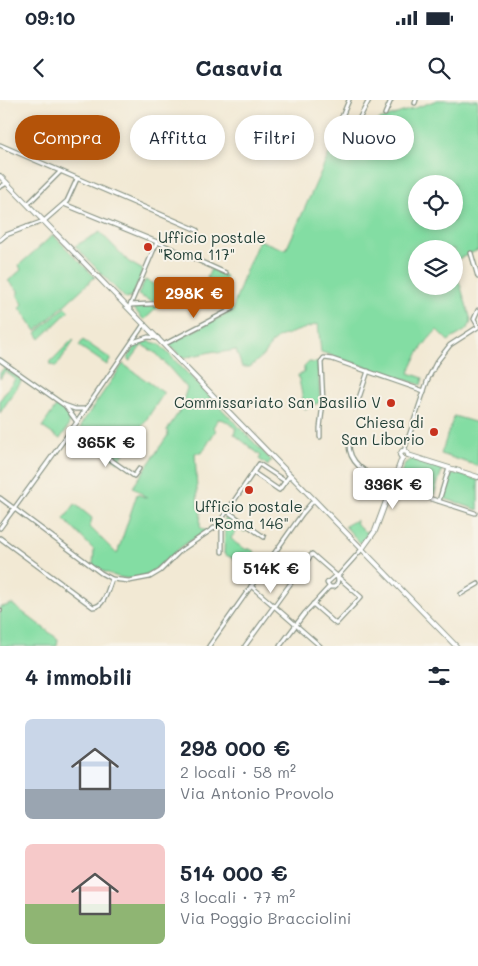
<!DOCTYPE html>
<html lang="it">
<head>
<meta charset="utf-8">
<style>
	:root { --surface:#fff; --page:#f2f2f3; --text:#1f2937; --muted:#747a83; --accent:#b45309 }
	body { margin:0; font-family:Mali,sans-serif; background:var(--page); color:var(--text); height:100vh; display:flex; flex-direction:column; font-size:19px; white-space:nowrap }
	* { box-sizing:border-box; margin:0 }
	p { font-size:16px; color:var(--muted) }
	.icon { flex:none; width:28px; height:28px; fill:none; stroke:currentColor; stroke-width:2; stroke-linecap:round; stroke-linejoin:round }
	.map { position:relative; height:546px; overflow:hidden }
	.panel { display:flex; flex-direction:column; background:var(--surface); flex:1 }
	.panel>* { flex:none }
	.banner { position:absolute; left:15px; top:15px; width:449px; height:45px; display:flex; gap:10px }
	.fabs { position:absolute; left:408px; top:75px; display:grid; gap:10px }
	.fabs a { display:grid; place-items:center; width:55px; height:55px; border-radius:50%; background:var(--surface); box-shadow:0 2px 8px #0003; font-size:25px }
	.price { position:absolute; translate:-50% -42px; padding:0 11px; border-radius:5px; background:#fff; color:#222; font-size:16px; line-height:32px; filter:drop-shadow(0 1px 2px #0008) }
	.price::after { content:''; position:absolute; left:50%; top:30px; width:15px; height:11px; margin-left:-8px; background:inherit; clip-path:polygon(0 0,100% 0,50% 100%) }
	.price.active { background:var(--accent); color:#fff }
	ul { padding:0; list-style:none }
	li { display:flex; align-items:center; gap:15px; height:125px; padding:0 25px }
	li span { display:grid; place-items:center; flex:none; width:140px; height:100px; border-radius:8px; color:#555 }
	li>.icon { margin-inline-start:auto }
	span .icon { width:60px; height:60px; fill:#fffc; stroke-width:1 }
	li b { font-size:21px }
	h2 { display:flex; justify-content:space-between; align-items:center; height:60px; padding:0 25px; font-size:21px }
	.pill { padding:0 18px; border-radius:22px; background:var(--surface); box-shadow:0 2px 8px #0003; font-size:18px; line-height:45px }
	.pill.active { background:var(--accent); color:#fff }
	.status { display:flex; justify-content:space-between; align-items:center; height:35px; padding:0 25px; background:var(--surface); direction:ltr }
	.status svg { height:14px; fill:currentColor }
	header { display:flex; justify-content:space-between; align-items:center; height:65px; padding:0 25px; background:var(--surface); font-size:22px; font-weight:800 }
	.map>svg:first-child { display:block }
	.green { fill:#83dda3; stroke:#518d6c; fill-rule:evenodd }
	.lines { fill:none; stroke-linecap:round; stroke-linejoin:round }
	.minor-casing { stroke:#889384; stroke-width:5.5 }
	.tertiary-casing { stroke:#889384; stroke-width:6 }
	.minor { stroke:#fff; stroke-width:3 }
	.tertiary { stroke:#fff; stroke-width:4 }
	.poi-dot { fill:#c8321e; stroke:#f7f3e8; stroke-width:2 }
	.labels { text-anchor:middle; stroke-width:4; stroke-linejoin:round; paint-order:stroke }
	.poi-label { font-size:15px; fill:#1f3d34; stroke:#f7f3e8; text-anchor:end }
</style>
</head>
<body>
<div class="status"><b>09:10</b><svg viewBox="0 0 49 12"><path d="M0 12V9h3v3zM5 12V6h3v6zM10 12V3h3v9zM15 12V0h3v12zM26 1h20v11H26zM47 4h2v5h-2z"/></svg></div>
<header><svg class="icon" aria-label="back" viewBox="0 0 24 24"><path d="M15 5l-7 7 7 7"/></svg>Casavia<svg class="icon" aria-label="search" viewBox="0 0 24 24"><circle cx="10" cy="10" r="6"/><path d="M15 15l6 6"/></svg></header>
<div class="map">
<svg width="478" height="546" viewBox="0 0 478 546">
	<rect width="100%" height="100%" fill="#f7f3e8"/>
	<filter id="ink" filterUnits="userSpaceOnUse"><feTurbulence type="fractalNoise" baseFrequency=".02" numOctaves="2"/><feDisplacementMap in="SourceGraphic" scale="10" xChannelSelector="R" yChannelSelector="G"/><feConvolveMatrix kernelMatrix="1 2 1 2 8 2 1 2 1" color-interpolation-filters="sRGB"/></filter>
	<filter id="wash" filterUnits="userSpaceOnUse"><feTurbulence type="fractalNoise" baseFrequency=".0096" numOctaves="4" result="noise"/><feDisplacementMap in="SourceGraphic" scale="20" xChannelSelector="R" yChannelSelector="G"/><feGaussianBlur stdDeviation="1.12" result="paint"/><feColorMatrix in="noise" values="0 0 0 0 0 0 0 0 0 0 0 0 0 0 0 0 0 1.4 0 .05"/><feComposite in="paint" operator="in"/></filter>
	<g filter="url(#wash)">
		<rect width="100%" height="100%" fill="#f2e9d4"/>
		<!-- green -->
		<g class="green">
			<path d="M437,0H478V150L454,161V149H416V186H454V165L471,220C471,231 456,235 448,241L437,230C425,242 415,256 409,273L423,278L421,285L321,252L318,224L279,237L271,244L266,253L250,267H242L236,250L217,253L215,251L183,258L170,246V243L232,211L245,173L259,140L286,150L337,36L340,37L348,33L352,24L361,28C386,16 412,10 437,0ZM416,84H454V121H416Z"/>
			<polygon points="100,132 129,162 143,170 132,197 126,199 75,146"/>
			<polygon points="53,135 95,177 36,231 20,208 23,204 18,196 18,190 8,181 21,170 19,165"/>
			<polygon points="211,169 226,176 222,185 207,178"/>
			<polygon points="145,180 160,187 153,202 138,195"/>
			<polygon points="159,206 144,220 133,208 134,207"/>
			<polygon points="65,207 69,211 40,239 36,233"/>
			<polygon points="73,239 74,240 56,267 49,263"/>
			<polygon points="83,240 111,259 107,265 79,246"/>
			<path d="M148,241L159,244L272,361L269,363L268,366L259,359L261,356L234,334L236,328L224,320L218,319L213,327L216,330L202,353H195L198,408H201L200,427L207,432C160,450 152,503 93,465L94,450L64,419L75,404L92,418L90,427L117,454L137,394L147,398L133,387L168,335L167,330L184,304L183,301L187,288L157,254L142,245L130,261L127,259L136,246Z"/>
			<polygon points="309,262 318,263 320,302 305,309 298,275 304,273 304,267"/>
			<polygon points="123,264 164,293 118,362 85,338 80,331 82,323"/>
			<polygon points="4,268 22,280 0,313 0,300 15,279 5,271 0,279 0,273"/>
			<path d="M57,305C75,318 71,323 60,339L42,327Z"/>
			<polygon points="454,316 478,323 478,366 441,354"/>
			<polygon points="413,359 441,368 442,370 434,395 397,383 405,363"/>
			<polygon points="452,374 458,374 478,380 478,410 443,398"/>
			<path d="M227,416L247,429L245,432L241,430L239,431L237,430L231,438C235,444 241,446 247,450L248,448L255,452L250,459L242,452L236,460L224,454L225,419Z"/>
			<polygon points="356,420 357,424 365,432 368,431 369,432 360,443 345,426"/>
			<polygon points="12,504 58,539 57,546 0,546 0,506 2,507"/>
		</g>
	</g>
	<g filter="url(#ink)">
		<g class="lines">
			<defs>
				<g id="minor">
					<polyline points="415,3 416,0"/>
					<polyline points="385,14 391,0"/>
					<polyline points="341,19 349,0"/>
					<polyline points="358,21 369,0"/>
					<polyline points="0,45 197,130"/>
					<polyline points="0,87 7,83"/>
					<polyline points="28,104 60,72"/>
					<polyline points="64,104 157,142 226,173"/>
					<polyline points="27,127 44,121 67,101 77,79"/>
					<polyline points="0,140 6,135 27,127"/>
					<polyline points="471,153 478,177"/>
					<polyline points="130,205 187,202"/>
					<polyline points="129,208 157,142"/>
					<polyline points="478,210 474,219 478,226"/>
					<polyline points="133,242 148,237 158,238"/>
					<polyline points="165,244 232,209"/>
					<polyline points="0,260 64,305 75,309 86,309"/>
					<polyline points="66,307 77,322"/>
					<polyline points="356,307 368,271"/>
					<polyline points="70,331 134,376 139,369"/>
					<polyline points="320,337 320,328 323,302 321,262 324,258 332,259 424,291"/>
					<path d="M349,343C348,366 374,378 393,384"/>
					<polyline points="404,351 428,279 436,263 450,245 478,227"/>
					<polyline points="254,373 279,390 290,375"/>
					<polyline points="404,390 475,413"/>
					<polyline points="0,398 101,473 112,479 129,481 150,477 160,471 180,451 217,426 259,364 285,381"/>
					<polyline points="439,401 449,368"/>
					<polyline points="227,411 264,437"/>
					<polyline points="0,428 77,322 144,224"/>
					<path d="M0,438L93,507C105,507 108,488 112,479"/>
					<polyline points="222,452 222,419"/>
					<path d="M335,476L337,477C339,481 337,485 334,487H330L327,483Z"/>
					<polyline points="337,477 362,449"/>
					<polyline points="251,486 320,546"/>
					<polyline points="461,494 478,484"/>
					<polyline points="0,510 0,511"/>
					<polyline points="209,546 302,414 314,400"/>
					<polyline points="245,546 312,454 361,497 336,524 313,504"/>
					<polyline points="280,546 305,513 329,487"/>
				</g>
				<g id="tertiary">
					<polyline points="0,76 456,546"/>
					<polyline points="408,355 478,377"/>
					<polyline points="402,358 400,355 402,351 407,352 408,355"/>
					<polyline points="362,449 375,431 402,358"/>
				</g>
			</defs>
			<!-- minor casing -->
			<use href="#minor" class="minor-casing"/>
			<!-- tertiary casing -->
			<use href="#tertiary" class="tertiary-casing"/>
			<!-- minor -->
			<use href="#minor" class="minor"/>
			<!-- tertiary -->
			<use href="#tertiary" class="tertiary"/>
		</g>
	</g>
	<!-- markers -->
	<g class="poi-dot">
		<circle cx="148" cy="147" r="5"/>
		<circle cx="391" cy="303" r="5"/>
		<circle cx="434" cy="332" r="5"/>
		<circle cx="249" cy="390" r="5"/>
	</g>
	<g class="labels">
		<!-- poi labels -->
		<g class="poi-label">
			<text x="158" y="143" text-anchor="start">Ufficio postale<tspan x="158" dy="17">"Roma 117"</tspan></text>
			<text x="381" y="308">Commissariato San Basilio V</text>
			<text x="424" y="328">Chiesa di<tspan x="424" dy="17">San Liborio</tspan></text>
			<text x="249" y="412" text-anchor="middle">Ufficio postale<tspan x="249" dy="17">"Roma 146"</tspan></text>
		</g>
	</g>
</svg>
<div class="fabs">
<a><svg class="icon" aria-label="locate" viewBox="0 0 24 24"><circle cx="12" cy="12" r="6"/><path d="M12 2v4M12 18v4M2 12h4M18 12h4"/></svg></a>
<a><svg class="icon" aria-label="layers" viewBox="0 0 24 24"><path d="M12 4l9 5-9 5-9-5zM3 14l9 5 9-5"/></svg></a>
</div>
<b class="price active" style="left:194px;top:219px">298K €</b>
<b class="price" style="left:106px;top:368px">365K €</b>
<b class="price" style="left:393px;top:410px">336K €</b>
<b class="price" style="left:271px;top:494px">514K €</b>
<div class="banner">
<a class="pill active">Compra</a>
<a class="pill">Affitta</a>
<a class="pill">Filtri</a>
<a class="pill">Nuovo</a>
</div>
</div>
<section class="panel">
<h2>4 immobili<svg class="icon" aria-label="filters" viewBox="0 0 24 24"><path d="M4 7h16M4 17h16"/><circle cx="9" cy="7" r="2"/><circle cx="15" cy="17" r="2"/></svg></h2>
<ul>
<li><span style="background:linear-gradient(#c9d6e8 70%,#9aa5b1 0)"><svg class="icon" aria-label="home" viewBox="0 0 24 24"><path d="M3 11l9-7 9 7M6 9v11h12V9"/></svg></span><div><b>298 000 €</b><p>2 locali · 58 m²</p><p>Via Antonio Provolo</p></div></li>
<li><span style="background:linear-gradient(#f6c9c9 60%,#8fb573 0)"><svg class="icon" aria-label="home" viewBox="0 0 24 24"><path d="M3 11l9-7 9 7M6 9v11h12V9"/></svg></span><div><b>514 000 €</b><p>3 locali · 77 m²</p><p>Via Poggio Bracciolini</p></div></li>
</ul>
</section>
</body>
</html>
